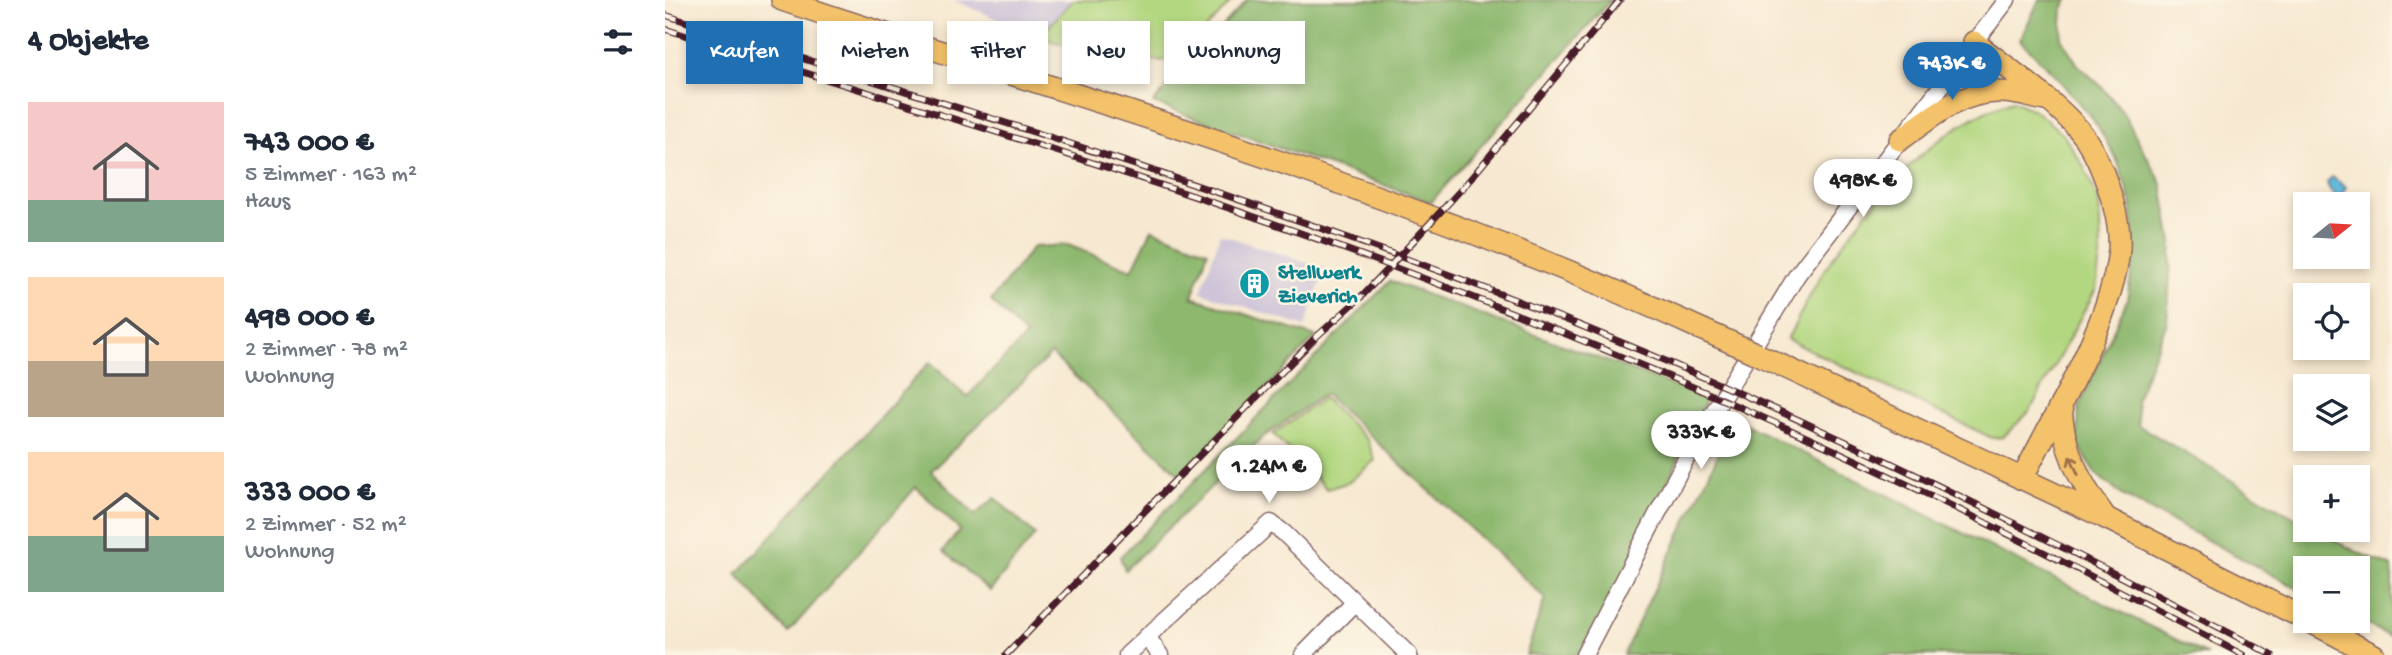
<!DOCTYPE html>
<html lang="de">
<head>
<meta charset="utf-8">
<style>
	:root { --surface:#fff; --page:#f2f2f3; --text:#1f2937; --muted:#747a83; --accent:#1f6fb2 }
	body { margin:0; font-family:"Gochi Hand",sans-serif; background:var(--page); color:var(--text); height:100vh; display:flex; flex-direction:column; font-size:26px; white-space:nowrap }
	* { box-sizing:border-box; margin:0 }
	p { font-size:23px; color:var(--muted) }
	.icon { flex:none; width:38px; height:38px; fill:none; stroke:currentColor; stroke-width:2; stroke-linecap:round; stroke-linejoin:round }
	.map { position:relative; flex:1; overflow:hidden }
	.sheet { display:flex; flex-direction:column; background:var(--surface); width:665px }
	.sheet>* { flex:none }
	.hud { position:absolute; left:21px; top:21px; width:665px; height:63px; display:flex; gap:14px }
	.needle { width:46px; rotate:72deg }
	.controls { position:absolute; left:1628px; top:192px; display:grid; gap:14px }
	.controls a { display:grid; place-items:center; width:77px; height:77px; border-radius:0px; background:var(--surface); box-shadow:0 4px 10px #0003; font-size:35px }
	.price { position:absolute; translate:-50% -60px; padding:0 16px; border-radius:24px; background:#fff; color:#222; font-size:23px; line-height:46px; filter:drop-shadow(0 2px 4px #0008) }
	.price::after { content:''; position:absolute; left:50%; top:42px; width:21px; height:16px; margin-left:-10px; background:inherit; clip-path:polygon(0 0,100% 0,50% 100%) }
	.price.current { background:var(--accent); color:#fff }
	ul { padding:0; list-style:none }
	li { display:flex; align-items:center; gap:21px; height:175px; padding:0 28px }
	li span { display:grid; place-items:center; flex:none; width:196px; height:140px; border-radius:0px; color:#555 }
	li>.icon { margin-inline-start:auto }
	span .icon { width:84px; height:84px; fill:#fffc; stroke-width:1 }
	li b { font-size:30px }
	h2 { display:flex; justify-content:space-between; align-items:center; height:84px; padding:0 28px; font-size:30px }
	.tag { padding:0 24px; border-radius:0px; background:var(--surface); box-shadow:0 4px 10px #0003; font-size:24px; line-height:63px }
	.tag.current { background:var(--accent); color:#fff }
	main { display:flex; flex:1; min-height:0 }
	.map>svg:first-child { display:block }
	.industrial { fill:#c9bfd7 }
	.green { fill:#b2d780; stroke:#7e7b56; stroke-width:2 }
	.forest { fill:#8db86e; stroke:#6c6c4c; stroke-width:2 }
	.water { fill:#5cb6d9; stroke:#536a82; stroke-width:2 }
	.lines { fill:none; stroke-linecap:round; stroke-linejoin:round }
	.minor-casing { stroke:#876665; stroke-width:19 }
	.major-casing { stroke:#876665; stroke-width:24 }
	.minor { stroke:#fff; stroke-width:16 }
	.major { stroke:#f3c26a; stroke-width:21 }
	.rail-casing { stroke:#4a1f2b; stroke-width:7 }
	.rail { stroke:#fcf5e5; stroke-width:4.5; stroke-dasharray:13; stroke-linecap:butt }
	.major-bridge-casing { stroke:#876665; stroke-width:24; stroke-linecap:butt }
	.major-bridge { stroke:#f3c26a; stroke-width:21 }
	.oneway { stroke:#9e704a }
	.labels { text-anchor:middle; stroke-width:5; stroke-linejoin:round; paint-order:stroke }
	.culture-label { font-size:21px; font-weight:bold; fill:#0d838f; stroke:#fcf5e5; text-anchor:start }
</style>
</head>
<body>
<main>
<section class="sheet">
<h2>4 Objekte<svg class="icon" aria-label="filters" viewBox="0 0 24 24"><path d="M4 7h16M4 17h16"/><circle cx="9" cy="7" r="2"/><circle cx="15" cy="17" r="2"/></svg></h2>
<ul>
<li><span style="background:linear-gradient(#f6c9c9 70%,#7fa58c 0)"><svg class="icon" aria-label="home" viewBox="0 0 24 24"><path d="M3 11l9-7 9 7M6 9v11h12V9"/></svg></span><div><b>743 000 €</b><p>5 Zimmer · 163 m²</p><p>Haus</p></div></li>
<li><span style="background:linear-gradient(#ffd9b3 60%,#b9a48a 0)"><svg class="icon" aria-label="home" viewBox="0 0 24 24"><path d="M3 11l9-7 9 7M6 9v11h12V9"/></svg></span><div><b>498 000 €</b><p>2 Zimmer · 78 m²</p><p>Wohnung</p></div></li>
<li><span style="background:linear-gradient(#ffd9b3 60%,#7fa58c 0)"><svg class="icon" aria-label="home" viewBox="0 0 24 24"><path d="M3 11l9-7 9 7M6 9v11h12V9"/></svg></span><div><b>333 000 €</b><p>2 Zimmer · 52 m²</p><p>Wohnung</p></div></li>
</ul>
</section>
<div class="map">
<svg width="1727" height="655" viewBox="0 0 1727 655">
	<rect width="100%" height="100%" fill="#fcf5e5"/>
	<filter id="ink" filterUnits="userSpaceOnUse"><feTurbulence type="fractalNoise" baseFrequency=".0143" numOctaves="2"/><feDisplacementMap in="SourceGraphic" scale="14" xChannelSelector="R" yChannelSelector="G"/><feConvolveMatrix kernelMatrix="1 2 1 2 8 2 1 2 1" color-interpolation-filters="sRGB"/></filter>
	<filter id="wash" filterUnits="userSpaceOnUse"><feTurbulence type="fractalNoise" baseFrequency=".00686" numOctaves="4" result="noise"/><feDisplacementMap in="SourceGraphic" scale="28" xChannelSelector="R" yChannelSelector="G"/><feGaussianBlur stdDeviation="1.57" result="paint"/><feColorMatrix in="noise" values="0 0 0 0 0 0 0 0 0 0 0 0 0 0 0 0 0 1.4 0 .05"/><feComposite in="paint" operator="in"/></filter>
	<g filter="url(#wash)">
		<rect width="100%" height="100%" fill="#f7e9d1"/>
		<!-- industrial -->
		<g class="industrial">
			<polygon points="288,0 408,0 374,37"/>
			<polygon points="555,234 660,269 640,327 536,292"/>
		</g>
		<!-- green -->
		<g class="green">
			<path d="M408,0H568L512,60C464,63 420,51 374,37Z"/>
			<path d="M1348,101L1369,110L1397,133L1418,165L1434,201L1436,250L1431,289L1365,411L1338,437L1327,438L1122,339C1137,313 1149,284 1167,259C1211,196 1272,124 1348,101Z"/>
			<polygon points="659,398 702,440 710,460 684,482 662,489 608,434"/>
		</g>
		<!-- forest -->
		<g class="forest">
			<polygon points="582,0 946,0 766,202 488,103"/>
			<polygon points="1374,0 1403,0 1398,9 1396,38 1413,65 1437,87 1457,111 1497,184 1507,243 1502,322 1471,399 1473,425 1640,524 1640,530 1651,530 1694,553 1727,567 1727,638 1692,619 1692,569 1640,569 1640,592 1457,495 1430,473 1412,443 1414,407 1462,300 1470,250 1466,202 1452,160 1431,123 1390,75 1355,40"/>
			<polygon points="487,229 543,251 527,297 651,337 516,476 386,354 266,471 310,515 330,498 370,535 325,591 278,551 295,530 251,487 123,633 72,574 265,362 302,397 361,336 326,301 368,247 403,245 467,270"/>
			<polygon points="725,281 1042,398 922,655 861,655 880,598 660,394 598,437 460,570 455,557"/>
			<polygon points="1070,419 1542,655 958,655"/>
		</g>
		<!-- water -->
		<path class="water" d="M1667,177L1681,187L1677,195L1673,197C1667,195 1663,188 1662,182Z"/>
	</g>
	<g filter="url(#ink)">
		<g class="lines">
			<defs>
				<g id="minor">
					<polyline points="482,636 495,655"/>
					<polyline points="462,655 606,523 619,533 744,655"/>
					<polyline points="638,655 689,603"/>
					<polyline points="919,655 1026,449 1132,275 1342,0"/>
				</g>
				<g id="major">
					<path d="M117,0C292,59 469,110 644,172C776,219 908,270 1036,329"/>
					<path d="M1309,42C1342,68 1388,99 1415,131C1425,143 1432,158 1438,173C1447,196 1456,224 1454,250C1447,321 1389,415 1357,479"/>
					<path d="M1235,140C1265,118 1297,90 1336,92C1351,92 1365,97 1380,100"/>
					<polyline points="1092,354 1443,519 1640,619"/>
					<path d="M1396,404C1397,448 1415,483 1441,518"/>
					<polyline points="1644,621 1709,655"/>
				</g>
			</defs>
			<!-- minor casing -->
			<use href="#minor" class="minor-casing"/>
			<!-- major casing -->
			<use href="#major" class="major-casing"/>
			<!-- minor -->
			<use href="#minor" class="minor"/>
			<!-- major -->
			<use href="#major" class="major"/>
			<defs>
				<g id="rail">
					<path d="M0,15C302,111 605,202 899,319C1142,416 1375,534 1607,655"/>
					<path d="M0,29C247,107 497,179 739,271C907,334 1073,403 1235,481C1351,536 1464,596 1578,655"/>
					<polyline points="341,655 471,520 651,337 695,298 754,235 802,183 955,0"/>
				</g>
			</defs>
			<!-- rail casing -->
			<use href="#rail" class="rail-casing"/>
			<!-- rail -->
			<use href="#rail" class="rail"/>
			<defs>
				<polyline id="major-bridge" points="1036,329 1092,354"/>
			</defs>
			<!-- major-bridge casing -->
			<use href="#major-bridge" class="major-bridge-casing"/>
			<!-- major-bridge -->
			<use href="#major-bridge" class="major-bridge"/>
		</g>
		<!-- one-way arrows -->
		<defs><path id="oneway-shaft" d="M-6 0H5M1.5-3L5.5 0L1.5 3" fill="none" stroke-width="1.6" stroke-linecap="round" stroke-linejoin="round" transform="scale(1.75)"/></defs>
		<use class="oneway" href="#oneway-shaft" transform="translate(1409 465) rotate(-114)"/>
	</g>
	<!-- icons -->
	<defs>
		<symbol id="building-disc" viewBox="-11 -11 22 22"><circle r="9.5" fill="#0f9aa8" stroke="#fcf5e5"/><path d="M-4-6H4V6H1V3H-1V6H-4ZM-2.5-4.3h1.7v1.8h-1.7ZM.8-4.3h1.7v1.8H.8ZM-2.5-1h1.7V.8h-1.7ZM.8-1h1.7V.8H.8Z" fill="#fff"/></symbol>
	</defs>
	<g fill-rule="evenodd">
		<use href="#building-disc" x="572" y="266" width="35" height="35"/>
	</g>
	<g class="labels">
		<!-- culture labels -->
		<g class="culture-label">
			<text x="613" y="278">Stellwerk<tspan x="613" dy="24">Zieverich</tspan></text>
		</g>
	</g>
</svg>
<div class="controls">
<a><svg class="needle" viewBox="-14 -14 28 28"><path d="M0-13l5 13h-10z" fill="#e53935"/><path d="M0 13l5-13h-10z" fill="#747a83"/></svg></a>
<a><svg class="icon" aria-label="locate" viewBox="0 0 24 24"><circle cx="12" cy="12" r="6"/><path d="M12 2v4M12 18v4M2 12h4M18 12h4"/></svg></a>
<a><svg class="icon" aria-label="layers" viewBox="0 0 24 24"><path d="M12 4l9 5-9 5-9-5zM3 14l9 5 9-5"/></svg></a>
<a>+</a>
<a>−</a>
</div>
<b class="price current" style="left:1287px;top:102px">743K €</b>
<b class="price" style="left:1198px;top:219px">498K €</b>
<b class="price" style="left:1036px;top:471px">333K €</b>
<b class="price" style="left:604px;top:505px">1.24M €</b>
<div class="hud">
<a class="tag current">Kaufen</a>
<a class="tag">Mieten</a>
<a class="tag">Filter</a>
<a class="tag">Neu</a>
<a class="tag">Wohnung</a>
</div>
</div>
</main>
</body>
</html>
